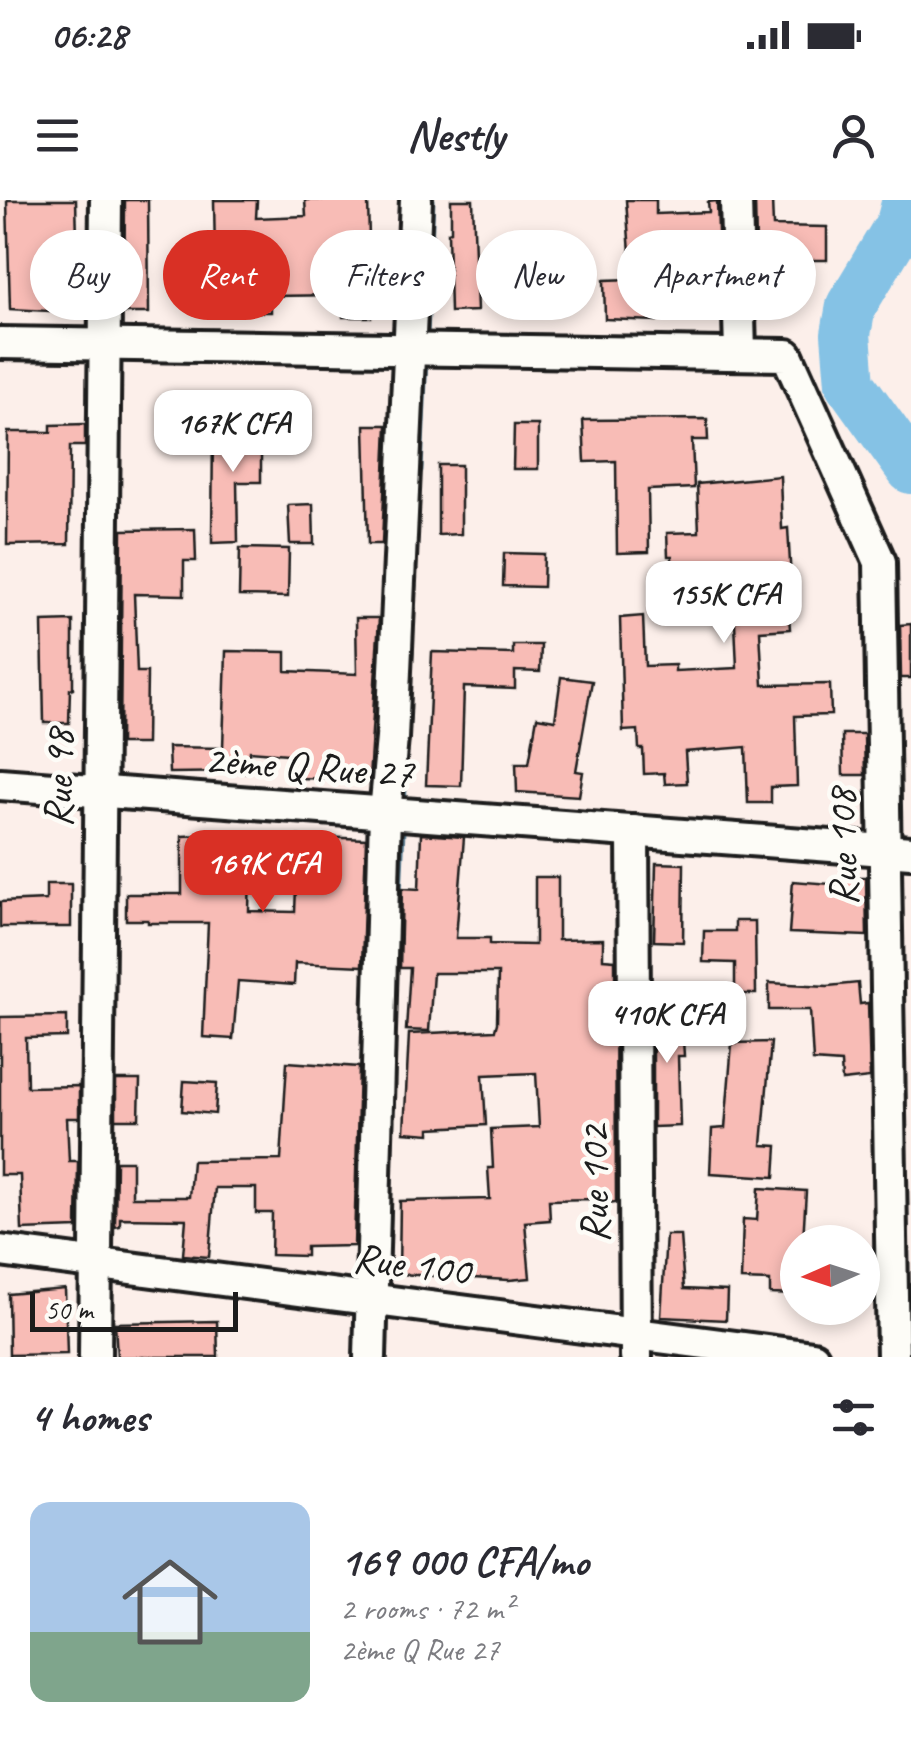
<!DOCTYPE html>
<html lang="en">
<head>
<meta charset="utf-8">
<style>
	:root { --surface:#fff; --page:#f7f7f7; --text:#2b2b33; --muted:#7c7c81; --line:#e1e1e2; --accent:#d93025 }
	body { margin:0; font-family:Caveat,sans-serif; background:var(--page); color:var(--text); height:100vh; display:flex; flex-direction:column; font-size:38px; white-space:nowrap }
	* { box-sizing:border-box; margin:0 }
	p { font-size:32px; color:var(--muted) }
	.icon { flex:none; width:55px; height:55px; fill:none; stroke:currentColor; stroke-width:2; stroke-linecap:round; stroke-linejoin:round }
	.map { position:relative; height:1157px; overflow:hidden }
	.side { display:flex; flex-direction:column; background:var(--surface); flex:1 }
	.side>* { flex:none }
	.banner { position:absolute; left:30px; top:30px; width:852px; height:90px; display:flex; gap:20px }
	.needle { width:65px; rotate:267deg }
	.fabs { position:absolute; left:780px; top:1025px; display:grid; gap:20px }
	.fabs a { display:grid; place-items:center; width:100px; height:100px; border-radius:50%; background:var(--surface); box-shadow:0 5px 15px #0003; font-size:50px }
	.scale { position:absolute; left:30px; bottom:25px; width:208px; box-sizing:border-box; padding-left:10px; border:5px solid #1c1c1c; border-top:0; font-size:28px; line-height:35px; white-space:nowrap; color:#1c1c1c; -webkit-text-stroke:8px #fdfcf7; paint-order:stroke }
	.price { position:absolute; translate:-50% -85px; padding:0 22px; border-radius:20px; background:#fff; color:#222; font-size:32px; line-height:65px; filter:drop-shadow(0 2px 5px #0008) }
	.price::after { content:''; position:absolute; left:50%; top:60px; width:30px; height:22px; margin-left:-15px; background:inherit; clip-path:polygon(0 0,100% 0,50% 100%) }
	.price.current { background:var(--accent); color:#fff }
	ul { padding:0; list-style:none }
	li { display:flex; align-items:center; gap:30px; height:250px; padding:0 30px }
	li+li { border-top:2px solid var(--line) }
	li span { display:grid; place-items:center; flex:none; width:280px; height:200px; border-radius:20px; color:#555 }
	li>.icon { margin-inline-start:auto }
	span .icon { width:120px; height:120px; fill:#fffc; stroke-width:1 }
	li b { font-size:42px }
	h2 { display:flex; justify-content:space-between; align-items:center; height:120px; padding:0 30px; font-size:42px }
	.pill { padding:0 35px; border-radius:45px; background:var(--surface); box-shadow:0 5px 15px #0003; font-size:35px; line-height:90px }
	.pill.current { background:var(--accent); color:#fff }
	.status { display:flex; justify-content:space-between; align-items:center; height:70px; padding:0 50px; background:var(--surface); direction:ltr }
	.status svg { height:28px; fill:currentColor }
	header { display:flex; justify-content:space-between; align-items:center; height:130px; padding:0 30px; background:var(--surface); font-size:45px; font-weight:800 }
	.map>svg:first-child { display:block }
	.lines { fill:none; stroke-linecap:round; stroke-linejoin:round }
	.stream { stroke:#5b8095; stroke-width:9 }
	.river { stroke:#85c2e5; stroke-width:50 }
	.building { fill:#f8bcb6; stroke:#1c1c1c; stroke-width:2.5 }
	.street-casing { stroke:#1c1c1c; stroke-width:38 }
	.street { stroke:#fdfcf7; stroke-width:30 }
	.labels { text-anchor:middle; stroke-width:9; stroke-linejoin:round; paint-order:stroke }
	.street-label { font-size:42px; fill:#1c1c1c; stroke:#fdfcf7 }
</style>
</head>
<body>
<div class="status"><b>06:28</b><svg viewBox="0 0 49 12"><path d="M0 12V9h3v3zM5 12V6h3v6zM10 12V3h3v9zM15 12V0h3v12zM26 1h20v11H26zM47 4h2v5h-2z"/></svg></div>
<header><svg class="icon" aria-label="menu" viewBox="0 0 24 24"><path d="M4 6h16M4 12h16M4 18h16"/></svg>Nestly<svg class="icon" aria-label="person" viewBox="0 0 24 24"><circle cx="12" cy="8" r="4"/><path d="M4 21q1-7 8-7t8 7"/></svg></header>
<div class="map">
<svg width="911" height="1157" viewBox="0 0 911 1157">
	<rect width="100%" height="100%" fill="#fcefea"/>
	<filter id="ink" filterUnits="userSpaceOnUse"><feTurbulence type="fractalNoise" baseFrequency=".01" numOctaves="2"/><feDisplacementMap in="SourceGraphic" scale="20" xChannelSelector="R" yChannelSelector="G"/><feConvolveMatrix kernelMatrix="1 2 1 2 8 2 1 2 1" color-interpolation-filters="sRGB"/></filter>
	<g filter="url(#ink)">
		<g class="lines">
			<!-- stream -->
			<g class="stream">
				<polyline points="419,270 431,0"/>
				<polyline points="398,695 404,565"/>
			</g>
			<!-- river -->
			<polyline class="river" points="907,0 901,23 851,106 846,134 850,184 911,269"/>
		</g>
		<!-- building -->
		<g class="building">
			<polygon points="7,0 76,0 77,39 87,38 86,107 49,108 49,111 10,109"/>
			<polygon points="125,0 148,0 149,113 124,113"/>
			<polygon points="214,0 257,0 256,18 306,16 305,0 368,0 371,117 343,117 342,95 271,96 271,112 216,112"/>
			<polygon points="451,0 473,0 477,111 450,112 448,32 451,31"/>
			<polygon points="626,0 656,0 656,14 709,12 708,2 717,1 720,92 701,93 700,59 656,60 657,121 605,119 604,80 632,79"/>
			<polygon points="755,0 772,0 773,26 827,27 827,60 774,60 775,91 757,91"/>
			<polygon points="707,219 708,240 692,240 694,288 648,290 649,352 617,353 616,261 585,262 583,220"/>
			<polygon points="85,224 85,246 70,246 69,344 7,345 8,232 51,232 51,225"/>
			<polygon points="365,225 387,225 382,344 368,344"/>
			<polygon points="514,225 538,225 538,269 513,269"/>
			<polygon points="213,226 261,226 261,282 237,282 238,342 212,343"/>
			<polygon points="438,265 461,265 461,334 438,335"/>
			<polygon points="780,276 782,329 788,328 793,416 789,416 790,429 760,431 763,485 830,484 831,515 795,516 797,586 771,587 771,603 748,603 746,547 685,552 687,583 665,584 664,573 644,574 643,549 639,549 638,530 623,531 620,418 643,416 645,466 675,465 675,471 737,468 735,423 726,423 726,401 673,403 672,356 668,356 667,333 699,332 697,284"/>
			<polygon points="313,304 314,344 290,344 288,305"/>
			<polygon points="195,329 196,361 184,361 184,395 134,394 137,472 147,472 146,544 120,544 122,330"/>
			<polygon points="240,348 289,349 288,397 239,396"/>
			<polygon points="504,353 544,354 543,387 503,386"/>
			<polygon points="356,418 379,418 369,580 300,578 300,555 250,551 249,572 169,573 168,547 223,548 226,451 286,452 286,471 357,474"/>
			<polygon points="73,421 73,488 70,489 69,523 44,523 42,422"/>
			<polygon points="911,424 911,478 901,478 900,425"/>
			<polygon points="513,445 541,445 540,472 515,471 515,489 464,487 461,586 426,585 432,452 513,454"/>
			<polygon points="561,477 592,481 576,571 583,572 579,596 517,592 516,563 529,563 537,517 555,520"/>
			<polygon points="842,534 864,534 865,575 843,575"/>
			<polygon points="208,631 251,632 249,711 295,712 298,636 366,639 362,766 295,763 294,785 238,781 233,839 203,837 208,723 148,723 148,720 126,720 126,694 182,694 182,636 208,635"/>
			<polygon points="421,634 464,637 456,738 490,738 490,744 535,745 535,677 558,677 558,740 603,739 603,759 615,760 616,1002 593,1005 592,999 549,1000 550,1020 525,1022 530,1078 509,1080 399,1074 400,1001 490,999 488,968 493,968 491,929 539,927 536,873 483,875 486,925 430,928 430,934 404,932 409,834 495,830 497,823 498,773 433,773 429,831 406,830 410,768 400,768 402,688 419,689"/>
			<polygon points="656,663 684,664 683,742 654,741"/>
			<polygon points="843,677 866,677 867,736 789,733 793,681 843,685"/>
			<polygon points="46,684 71,684 71,727 0,727 0,702 46,700"/>
			<polygon points="735,721 755,721 756,794 735,794 735,763 703,762 704,731 735,731"/>
			<polygon points="769,783 828,786 858,783 860,804 868,803 870,878 842,881 841,863 813,861 810,810 769,810"/>
			<polygon points="681,807 684,856 678,856 680,926 653,927 653,809"/>
			<polygon points="67,816 67,837 26,838 27,887 79,886 79,918 67,918 69,961 78,961 77,1028 22,1030 20,975 0,975 0,817"/>
			<polygon points="771,842 762,945 777,946 775,977 710,973 712,929 725,928 732,843"/>
			<polygon points="287,862 359,867 354,1046 306,1047 306,1056 271,1055 272,1013 256,1013 256,988 215,988 209,1057 183,1055 186,1019 120,1018 120,1026 115,1027 116,961 132,961 132,997 189,997 192,961 281,960"/>
			<polygon points="116,880 140,880 139,919 116,919"/>
			<polygon points="184,881 217,883 215,914 182,911"/>
			<polygon points="759,988 806,991 803,1041 798,1041 798,1095 770,1094 770,1081 741,1080 743,1019 757,1020"/>
			<polygon points="666,1035 680,1035 684,1089 727,1091 726,1120 661,1117"/>
			<polygon points="65,1089 67,1154 9,1155 8,1094"/>
			<polygon points="217,1121 218,1157 117,1157 115,1123"/>
		</g>
		<g class="lines">
			<defs>
				<g id="street">
					<polyline points="736,0 740,153"/>
					<polyline points="0,143 787,155 880,362 893,1157"/>
					<polyline points="0,584 911,652"/>
					<polyline points="633,631 636,1157"/>
					<polyline points="0,1051 813,1157"/>
					<polyline points="95,1157 106,0"/>
					<polyline points="370,1157 385,613 392,538 416,0"/>
				</g>
			</defs>
			<!-- street casing -->
			<use href="#street" class="street-casing"/>
			<!-- street -->
			<use href="#street" class="street"/>
		</g>
	</g>
	<g class="labels">
		<!-- street labels -->
		<g class="street-label">
			<text transform="translate(309 565) rotate(4)" y="15">2ème Q Rue 27</text>
			<text transform="translate(57 578) rotate(-89)" y="15">Rue 98</text>
			<text transform="translate(841 647) rotate(-91)" y="15">Rue 108</text>
			<text transform="translate(593 984) rotate(-90)" y="15">Rue 102</text>
			<text transform="translate(412 1063) rotate(7)" y="15">Rue 100</text>
		</g>
	</g>
</svg>
<div class="fabs">
<a><svg class="needle" viewBox="-14 -14 28 28"><path d="M0-13l5 13h-10z" fill="#e53935"/><path d="M0 13l5-13h-10z" fill="#7c7c81"/></svg></a>
</div>
<div class="scale">50 m</div>
<b class="price" style="left:233px;top:275px">167K CFA</b>
<b class="price" style="left:724px;top:446px">155K CFA</b>
<b class="price current" style="left:263px;top:715px">169K CFA</b>
<b class="price" style="left:667px;top:866px">410K CFA</b>
<div class="banner">
<a class="pill">Buy</a>
<a class="pill current">Rent</a>
<a class="pill">Filters</a>
<a class="pill">New</a>
<a class="pill">Apartment</a>
</div>
</div>
<section class="side">
<h2>4 homes<svg class="icon" aria-label="filters" viewBox="0 0 24 24"><path d="M4 7h16M4 17h16"/><circle cx="9" cy="7" r="2"/><circle cx="15" cy="17" r="2"/></svg></h2>
<ul>
<li><span style="background:linear-gradient(#a9c7e8 65%,#7fa58c 0)"><svg class="icon" aria-label="home" viewBox="0 0 24 24"><path d="M3 11l9-7 9 7M6 9v11h12V9"/></svg></span><div><b>169 000 CFA/mo</b><p>2 rooms · 72 m²</p><p>2ème Q Rue 27</p></div></li>
</ul>
</section>
</body>
</html>
